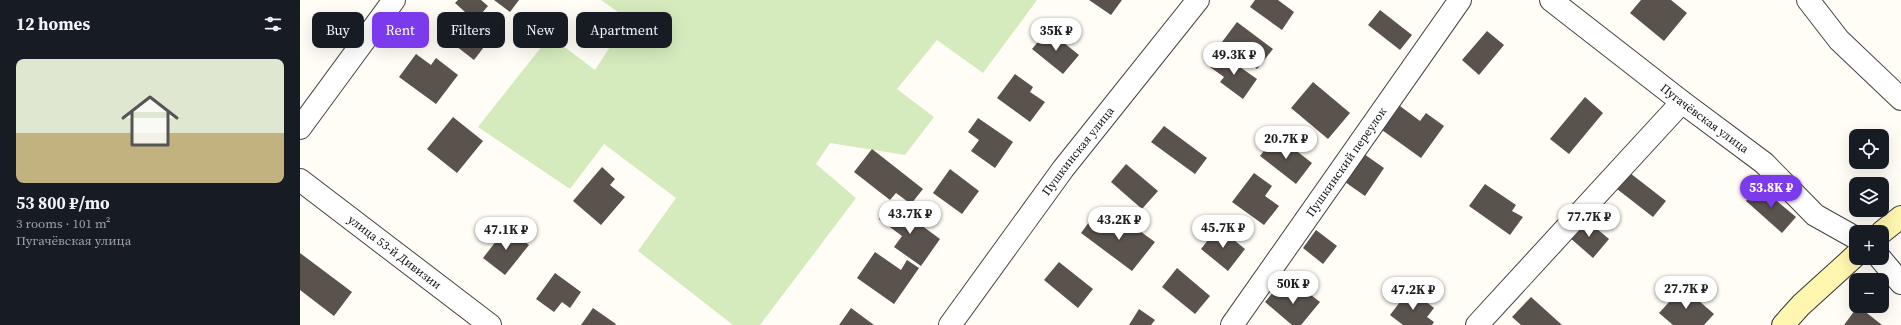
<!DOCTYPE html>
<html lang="en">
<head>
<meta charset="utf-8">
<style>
	:root { --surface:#171b24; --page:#242831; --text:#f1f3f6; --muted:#9ea1a6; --line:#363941; --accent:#7c3aed }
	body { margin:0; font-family:"Source Serif 4",serif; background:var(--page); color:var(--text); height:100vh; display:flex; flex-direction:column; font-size:15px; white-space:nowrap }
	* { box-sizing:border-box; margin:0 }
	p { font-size:13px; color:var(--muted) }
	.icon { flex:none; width:22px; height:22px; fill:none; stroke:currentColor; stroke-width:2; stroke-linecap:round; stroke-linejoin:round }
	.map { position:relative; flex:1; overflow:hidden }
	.panel { display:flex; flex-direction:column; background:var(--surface); width:300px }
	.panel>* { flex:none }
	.top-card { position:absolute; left:12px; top:12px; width:380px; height:36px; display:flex; gap:8px }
	.buttons { position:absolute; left:1549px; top:129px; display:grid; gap:8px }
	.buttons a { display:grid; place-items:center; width:40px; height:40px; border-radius:8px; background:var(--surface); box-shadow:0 4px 16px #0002; font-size:20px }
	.price { position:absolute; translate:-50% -34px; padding:0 9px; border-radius:14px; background:#fff; color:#222; font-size:13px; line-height:26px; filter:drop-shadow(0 1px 2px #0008) }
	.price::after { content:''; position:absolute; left:50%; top:24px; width:12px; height:9px; margin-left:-6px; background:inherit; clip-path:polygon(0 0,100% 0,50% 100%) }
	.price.active { background:var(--accent); color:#fff }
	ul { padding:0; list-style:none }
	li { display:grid; align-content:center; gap:8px; height:212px; padding:0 16px }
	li+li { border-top:1px solid var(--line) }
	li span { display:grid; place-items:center; height:124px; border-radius:8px; color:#555 }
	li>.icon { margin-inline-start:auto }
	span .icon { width:72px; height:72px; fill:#fffc; stroke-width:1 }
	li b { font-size:17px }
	h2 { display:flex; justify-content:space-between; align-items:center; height:48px; padding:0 16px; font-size:17px }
	.pill { padding:0 14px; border-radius:8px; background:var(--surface); box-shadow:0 4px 16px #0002; font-size:14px; line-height:36px }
	.pill.active { background:var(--accent); color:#fff }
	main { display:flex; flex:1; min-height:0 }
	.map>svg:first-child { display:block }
	.green { fill:#d5ebbd }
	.building { fill:#5a524d }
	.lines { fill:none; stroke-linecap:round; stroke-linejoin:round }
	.minor-casing { stroke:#444; stroke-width:24 }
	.tertiary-casing { stroke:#444; stroke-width:24 }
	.secondary-casing { stroke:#333; stroke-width:24 }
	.minor { stroke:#fff; stroke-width:22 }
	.tertiary { stroke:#fff; stroke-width:22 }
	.secondary { stroke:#fff6b0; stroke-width:22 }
	.labels { text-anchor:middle; stroke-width:4; stroke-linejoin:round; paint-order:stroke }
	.street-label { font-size:12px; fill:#111; stroke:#fff }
</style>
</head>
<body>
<main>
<section class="panel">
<h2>12 homes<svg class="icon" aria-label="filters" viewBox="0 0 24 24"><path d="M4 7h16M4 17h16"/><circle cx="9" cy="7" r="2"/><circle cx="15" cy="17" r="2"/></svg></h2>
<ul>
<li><span style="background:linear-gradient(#dfe7d0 60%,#c2b280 0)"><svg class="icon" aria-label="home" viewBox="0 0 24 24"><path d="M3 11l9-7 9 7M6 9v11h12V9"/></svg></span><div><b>53 800 ₽/mo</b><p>3 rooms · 101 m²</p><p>Пугачёвская улица</p></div></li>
</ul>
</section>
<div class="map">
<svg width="1601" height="325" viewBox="0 0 1601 325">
	<rect width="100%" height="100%" fill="#fffdf5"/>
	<!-- green -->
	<polygon class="green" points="301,0 737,0 683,73 637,40 597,89 634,117 605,155 530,143 516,164 556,198 460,325 433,325 338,251 376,198 304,144 270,189 178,127 250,36 295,70 328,19"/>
	<!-- building -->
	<g class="building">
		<polygon points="158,0 181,0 188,6 175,21 155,3"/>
		<polygon points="194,0 219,0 210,12"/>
		<polygon points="789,0 822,0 811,15"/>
		<polygon points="955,0 978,0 994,12 982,30 950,7"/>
		<polygon points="1341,0 1371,0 1387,13 1364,41 1330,13"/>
		<polygon points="1080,10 1112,35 1100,50 1068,25"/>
		<polygon points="150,15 187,43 174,60 138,32"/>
		<polygon points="937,22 973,49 957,69 922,42"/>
		<polygon points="748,30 779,55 763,74 732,49"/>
		<polygon points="1187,31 1204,45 1179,75 1162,60"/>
		<polygon points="920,53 957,79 943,99 920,82 924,77 910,67"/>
		<polygon points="116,54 131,65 136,58 158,75 136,104 99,77"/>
		<polygon points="715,74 733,87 730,92 745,102 730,122 697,98"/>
		<polygon points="1013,82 1050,113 1028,139 991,108"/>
		<polygon points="1285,97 1303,113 1269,154 1250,139"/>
		<polygon points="1100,106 1120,121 1126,113 1144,126 1121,158 1082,130"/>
		<polygon points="153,117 183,141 157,173 127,149"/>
		<polygon points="678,118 713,142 695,168 671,151 679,140 668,132"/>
		<polygon points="864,126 907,158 895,174 851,142"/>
		<polygon points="976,135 1012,163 996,184 960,156"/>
		<polygon points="572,149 623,189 611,204 596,193 590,200 554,172"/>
		<polygon points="1064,154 1084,168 1065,196 1045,182"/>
		<polygon points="826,164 858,191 842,209 811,182"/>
		<polygon points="302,167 315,179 310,185 325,197 301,225 273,201"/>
		<polygon points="650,169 679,191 662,214 633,193"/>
		<polygon points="954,173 972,186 965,196 979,206 964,225 932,202"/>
		<polygon points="1330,173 1366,201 1353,217 1317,189"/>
		<polygon points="1185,184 1216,205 1212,211 1223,217 1210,235 1169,206"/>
		<polygon points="1459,186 1496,217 1482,233 1446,201"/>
		<polygon points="591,203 640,239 621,266 594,247 602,236 579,219"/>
		<polygon points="795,214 818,231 826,221 855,242 832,271 781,233"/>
		<polygon points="1284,218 1309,239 1293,258 1269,237"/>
		<polygon points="207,227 229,245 205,275 183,258"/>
		<polygon points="918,227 945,249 928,271 901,249"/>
		<polygon points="1016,230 1037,246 1023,264 1003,248"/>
		<polygon points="575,252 601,270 607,260 619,268 594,304 557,278"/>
		<polygon points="0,253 52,292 34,316 0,290"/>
		<polygon points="759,262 793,289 778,308 744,280"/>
		<polygon points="877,268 910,296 895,314 862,287"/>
		<polygon points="255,273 281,292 270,308 262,302 254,312 236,299"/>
		<polygon points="979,285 994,298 1002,288 1020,302 1001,325 992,325 965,302"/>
		<polygon points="1383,287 1414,314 1404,325 1373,325 1359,313"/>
		<polygon points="1110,289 1134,308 1127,317 1134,322 1132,325 1103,325 1090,315"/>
		<polygon points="1231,297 1262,325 1221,325 1212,317"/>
		<polygon points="1558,306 1582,325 1544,325"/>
		<polygon points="293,308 316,324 315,325 281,325"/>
		<polygon points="551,308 574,325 539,325"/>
		<polygon points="839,309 855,320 851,325 829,325"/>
	</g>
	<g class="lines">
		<defs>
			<g id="minor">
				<path id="s1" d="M1251,0L1382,102L1464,163L1515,215L1556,238"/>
				<polyline points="1508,0 1539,40 1601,99"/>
				<polyline points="0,128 94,0"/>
				<polyline points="1580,258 1601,283"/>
				<path id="s2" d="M650,325L763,169L898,0"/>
				<path id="s3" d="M932,325L1160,0"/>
				<polyline points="1177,325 1382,102"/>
			</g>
			<g id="tertiary">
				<path id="s4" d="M0,180L190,325"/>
			</g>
			<g id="secondary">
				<polyline points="1582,232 1601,217"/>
				<polyline points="1483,325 1501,305 1556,255"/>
			</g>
		</defs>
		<!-- minor casing -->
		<use href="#minor" class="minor-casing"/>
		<!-- tertiary casing -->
		<use href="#tertiary" class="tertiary-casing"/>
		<!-- secondary casing -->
		<use href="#secondary" class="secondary-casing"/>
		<!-- minor -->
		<use href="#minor" class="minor"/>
		<!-- tertiary -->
		<use href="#tertiary" class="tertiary"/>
		<!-- secondary -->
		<use href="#secondary" class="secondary"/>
	</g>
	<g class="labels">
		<!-- street labels -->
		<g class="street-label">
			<text dy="4" stroke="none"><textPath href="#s1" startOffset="194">Пугачёвская улица</textPath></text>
			<text dy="4" stroke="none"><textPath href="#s2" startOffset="216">Пушкинская улица</textPath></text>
			<text dy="4" stroke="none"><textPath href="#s3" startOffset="199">Пушкинский переулок</textPath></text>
			<text dy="4" stroke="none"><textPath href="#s4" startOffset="119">улица 53-й Дивизии</textPath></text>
		</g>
	</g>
</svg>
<div class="buttons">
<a><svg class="icon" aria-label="locate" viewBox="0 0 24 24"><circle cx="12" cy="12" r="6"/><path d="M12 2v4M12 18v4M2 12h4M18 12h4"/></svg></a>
<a><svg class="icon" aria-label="layers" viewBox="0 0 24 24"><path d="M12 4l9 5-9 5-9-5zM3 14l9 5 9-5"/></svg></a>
<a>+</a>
<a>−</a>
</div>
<b class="price" style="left:756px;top:52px">35K ₽</b>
<b class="price" style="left:934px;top:76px">49.3K ₽</b>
<b class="price" style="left:986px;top:160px">20.7K ₽</b>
<b class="price active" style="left:1471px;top:209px">53.8K ₽</b>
<b class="price" style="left:610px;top:235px">43.7K ₽</b>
<b class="price" style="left:1289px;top:238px">77.7K ₽</b>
<b class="price" style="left:819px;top:241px">43.2K ₽</b>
<b class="price" style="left:923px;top:249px">45.7K ₽</b>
<b class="price" style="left:206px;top:251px">47.1K ₽</b>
<b class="price" style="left:993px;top:305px">50K ₽</b>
<b class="price" style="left:1386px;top:310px">27.7K ₽</b>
<b class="price" style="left:1113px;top:311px">47.2K ₽</b>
<div class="top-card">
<a class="pill">Buy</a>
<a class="pill active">Rent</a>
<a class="pill">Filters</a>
<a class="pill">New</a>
<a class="pill">Apartment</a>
</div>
</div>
</main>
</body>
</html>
